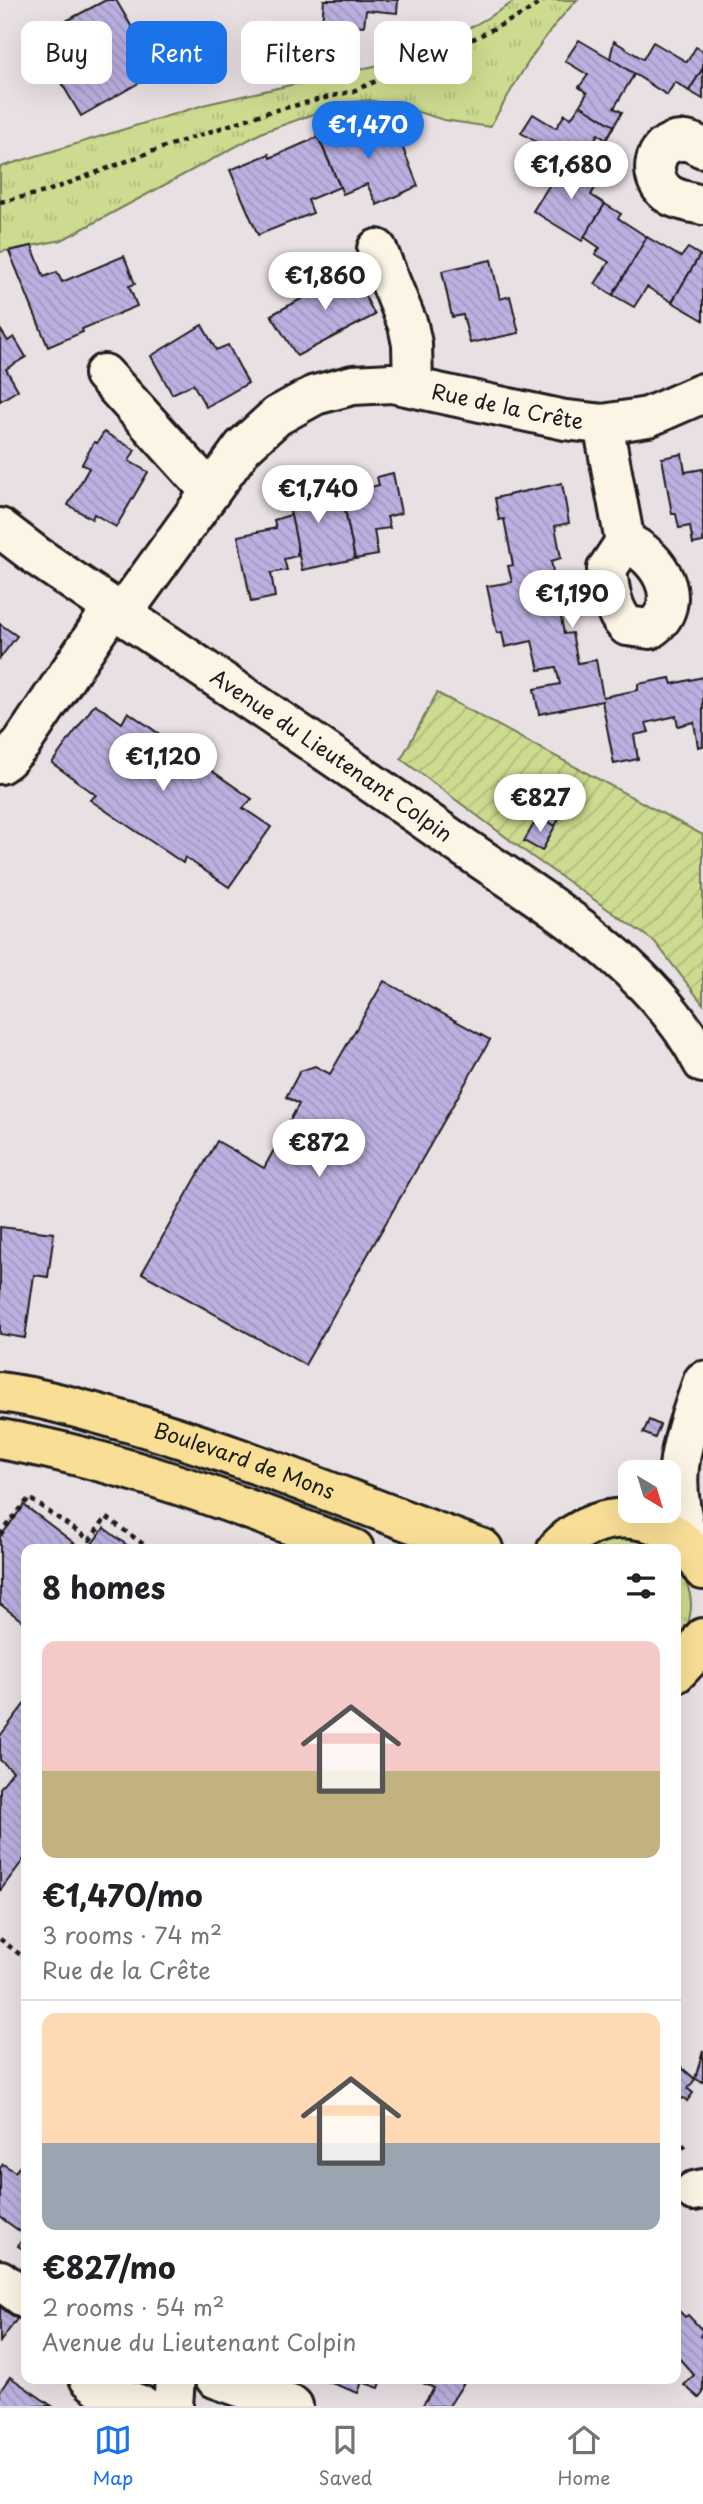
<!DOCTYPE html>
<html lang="en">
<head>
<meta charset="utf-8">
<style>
	:root { --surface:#fff; --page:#f2f2f2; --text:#202124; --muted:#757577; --line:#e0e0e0; --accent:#1a73e8 }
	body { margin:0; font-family:"Playpen Sans",sans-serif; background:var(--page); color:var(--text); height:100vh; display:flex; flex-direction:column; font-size:26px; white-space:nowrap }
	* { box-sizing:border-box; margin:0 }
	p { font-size:23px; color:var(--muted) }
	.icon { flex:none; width:38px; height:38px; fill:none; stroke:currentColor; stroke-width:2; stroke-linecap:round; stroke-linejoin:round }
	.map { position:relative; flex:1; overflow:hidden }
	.sheet { position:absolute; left:21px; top:1544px; width:660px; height:840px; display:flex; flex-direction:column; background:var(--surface); border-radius:14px; box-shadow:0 7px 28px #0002 }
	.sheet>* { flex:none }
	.banner { position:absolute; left:21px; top:21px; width:662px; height:63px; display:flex; gap:14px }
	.needle { width:46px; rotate:142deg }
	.fabs { position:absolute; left:618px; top:1460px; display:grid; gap:14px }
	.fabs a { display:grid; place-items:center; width:63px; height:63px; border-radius:14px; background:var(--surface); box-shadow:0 7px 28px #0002; font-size:35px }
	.price { position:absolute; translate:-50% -60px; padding:0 16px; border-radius:24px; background:#fff; color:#222; font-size:23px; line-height:46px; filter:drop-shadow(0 2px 4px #0008) }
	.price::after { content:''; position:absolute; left:50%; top:42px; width:21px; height:16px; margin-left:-10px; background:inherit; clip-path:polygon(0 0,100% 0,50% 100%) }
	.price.active { background:var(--accent); color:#fff }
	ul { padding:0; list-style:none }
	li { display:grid; align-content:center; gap:14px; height:371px; padding:0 21px }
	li+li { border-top:2px solid var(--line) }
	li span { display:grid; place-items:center; height:217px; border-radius:14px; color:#555 }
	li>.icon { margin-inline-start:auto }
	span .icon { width:126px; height:126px; fill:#fffc; stroke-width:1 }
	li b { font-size:30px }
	h2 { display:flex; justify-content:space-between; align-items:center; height:84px; padding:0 21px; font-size:30px }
	.chip { padding:0 24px; border-radius:14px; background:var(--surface); box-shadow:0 7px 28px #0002; font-size:24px; line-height:63px }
	.chip.active { background:var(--accent); color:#fff }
	.menu { display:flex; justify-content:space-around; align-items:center; height:98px; border-top:2px solid var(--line); background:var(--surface); font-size:19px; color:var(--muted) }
	.menu a { display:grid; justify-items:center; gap:4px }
	.menu .active { color:var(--accent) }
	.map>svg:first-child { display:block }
	.grass { fill:url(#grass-tufts); stroke:#747c56; stroke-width:2 }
	.garden { fill:url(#garden-furrows); stroke:#747c56; stroke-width:2 }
	.building { fill:url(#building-back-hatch); stroke:#1c1c1c; stroke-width:2 }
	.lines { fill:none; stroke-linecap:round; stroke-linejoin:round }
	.minor-casing { stroke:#1c1c1c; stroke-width:44 }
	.major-casing { stroke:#1c1c1c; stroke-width:44 }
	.path { stroke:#1c1c1c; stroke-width:4.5; stroke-dasharray:5 5; stroke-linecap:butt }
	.minor { stroke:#fcf5e5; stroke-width:38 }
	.major { stroke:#f9df96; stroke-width:38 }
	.labels { text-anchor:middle; stroke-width:5; stroke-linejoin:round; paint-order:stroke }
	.street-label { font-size:21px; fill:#1c1c1c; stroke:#fcf5e5 }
</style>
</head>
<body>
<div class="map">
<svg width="703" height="2406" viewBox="0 0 703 2406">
	<defs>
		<pattern id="grass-tufts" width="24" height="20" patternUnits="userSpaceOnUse" patternTransform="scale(1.75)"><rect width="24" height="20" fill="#ccdb8f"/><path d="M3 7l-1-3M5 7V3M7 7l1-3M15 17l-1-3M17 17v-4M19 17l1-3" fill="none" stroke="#afbb7b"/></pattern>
		<pattern id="garden-furrows" width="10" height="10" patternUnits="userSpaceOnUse" patternTransform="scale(1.75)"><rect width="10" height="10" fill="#ccdb8f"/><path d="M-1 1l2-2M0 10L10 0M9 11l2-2" fill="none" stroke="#afbb7b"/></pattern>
		<pattern id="building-back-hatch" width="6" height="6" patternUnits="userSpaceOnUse" patternTransform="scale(1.75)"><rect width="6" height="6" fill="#bcb0e1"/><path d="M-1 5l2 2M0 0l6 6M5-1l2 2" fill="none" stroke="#a197c0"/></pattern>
	</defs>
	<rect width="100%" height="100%" fill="#e9e0e4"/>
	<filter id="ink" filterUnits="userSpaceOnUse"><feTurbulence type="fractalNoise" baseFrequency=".0143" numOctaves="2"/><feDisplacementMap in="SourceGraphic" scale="14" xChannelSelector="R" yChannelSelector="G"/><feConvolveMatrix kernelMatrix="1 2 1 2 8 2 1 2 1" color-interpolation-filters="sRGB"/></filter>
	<g filter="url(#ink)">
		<!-- grass -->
		<g class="grass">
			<path d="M516,0H577C539,39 517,80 490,127L444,120L405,108L369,100L345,103L263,132L62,240L0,252V167L207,104L392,62C435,46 478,26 516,0Z"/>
			<polygon points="627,1537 649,1542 662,1549 586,1549 605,1540"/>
			<path d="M676,1561C695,1594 697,1615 676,1647Z"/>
		</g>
		<!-- garden -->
		<polygon class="garden" points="437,693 703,835 703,1004 655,942 534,858 401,759"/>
		<!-- building -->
		<g class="building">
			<polygon points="106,0 116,0 158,72 81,116 61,82 91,65 66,21"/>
			<polygon points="324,0 398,0 397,13 366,10 364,26 322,23"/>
			<polygon points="579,40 635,73 614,108 622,112 614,126 580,105 587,93 579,87 588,75 565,61"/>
			<polygon points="614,41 643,59 653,42 687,62 696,47 703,51 703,68 689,91 675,82 667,95 610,58"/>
			<polygon points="703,68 703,99 689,91"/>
			<polygon points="580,105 614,126 606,140 598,134 578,166 521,133 533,114 556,128 565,114 571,118"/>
			<polygon points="360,116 365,131 362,132 366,142 396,131 418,186 377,205 367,184 343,194 317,134"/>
			<polygon points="318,137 340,187 308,200 313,213 258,235 230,170 269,154 270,158"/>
			<polygon points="566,159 600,179 591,195 605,204 582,241 533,211"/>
			<polygon points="605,204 621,214 618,218 647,237 613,295 595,284 609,262 595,254 600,248 584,237"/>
			<polygon points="647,237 681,257 688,248 700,255 672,302 647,287 634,307 613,295"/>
			<polygon points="32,246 44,277 57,272 62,282 124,256 135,284 129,286 137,306 82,329 83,332 48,347 9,251"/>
			<polygon points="700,255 703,257 703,320 672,302"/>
			<polygon points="491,260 500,299 510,296 519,333 470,343 463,315 452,317 442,271"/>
			<polygon points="348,264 375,315 297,356 271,315 324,287 320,278"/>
			<polygon points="202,325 216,350 228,345 248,383 206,407 193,384 172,394 151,356"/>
			<polygon points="0,329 8,341 14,337 26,357 6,369 18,390 0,401"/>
			<polygon points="104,432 135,450 129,461 148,472 116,527 94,514 92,519 68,505 89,468 82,464 94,442 97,443"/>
			<polygon points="682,454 685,472 703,469 703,542 693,544 690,526 679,528 676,514 672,514 662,458"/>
			<polygon points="301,469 307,501 342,494 355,559 302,570 282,473"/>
			<polygon points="393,473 401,513 387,517 390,528 374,530 378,555 355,559 342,494 379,485 377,477"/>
			<polygon points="562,483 569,523 555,526 561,558 551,561 564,634 572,633 578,663 596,660 603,697 638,690 638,684 670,678 672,684 703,677 703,746 698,747 694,722 678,726 676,716 646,723 649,732 634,735 638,759 614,764 602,701 539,714 534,689 560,684 556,667 539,670 532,641 505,647 502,632 497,633 487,586 512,582 508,566 513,565 504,519 499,520 495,498"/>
			<polygon points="290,515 291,515 297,544 297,556 284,559 287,570 271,573 275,597 251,602 238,536 276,528 274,520"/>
			<polygon points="0,624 17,636 0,658"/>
			<polygon points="95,704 122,723 128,712 252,799 243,808 271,827 229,887 185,857 183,863 90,800 96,795 52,763"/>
			<polygon points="557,780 575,789 555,826 538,817"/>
			<polygon points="538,817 555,826 542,851 524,841"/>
			<polygon points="384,981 490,1040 305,1365 142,1273 217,1141 264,1168 299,1104 286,1097 300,1071 315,1066 330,1074"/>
			<polygon points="0,1227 54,1233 48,1277 34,1275 25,1338 0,1334"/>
			<polygon points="649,1420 660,1425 655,1438 643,1433"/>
			<polygon points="24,1505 82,1549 26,1549 26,1624 0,1604 0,1537"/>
			<polygon points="104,1528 132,1549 88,1549"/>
			<polygon points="26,1702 26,1860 24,1859 0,1891 0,1788 13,1771 0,1760 0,1736"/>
			<polygon points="703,2050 703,2082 695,2079"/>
			<polygon points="676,2063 695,2079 688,2089 693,2093 687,2101 684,2098 676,2100"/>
			<polygon points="3,2164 15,2172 20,2166 26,2170 26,2251 18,2246 25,2235 0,2217 0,2168"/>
			<polygon points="0,2307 17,2319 0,2342"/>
			<polygon points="676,2308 685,2317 688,2315 703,2331 700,2336 703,2338 703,2393 699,2398 684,2385 694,2375 678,2357 676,2359"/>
			<polygon points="10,2377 52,2406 0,2406 0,2391"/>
			<polygon points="393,2378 391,2383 382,2380 379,2388 362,2382 358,2393 321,2379"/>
			<polygon points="412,2378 460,2378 465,2381 449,2406 422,2406 434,2388"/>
		</g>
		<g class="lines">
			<defs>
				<g id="minor">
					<path d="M703,148C697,145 689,140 682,141C651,141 646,182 671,196C681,201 693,203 703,205"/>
					<polyline points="377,249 408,325 412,344 413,386"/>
					<polyline points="104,374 210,491"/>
					<path d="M603,424L625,542C659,555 688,603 650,629L627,626C612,611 609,589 607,569L625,542"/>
					<path id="s1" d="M0,528L38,557C175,651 314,741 449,837C540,901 651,961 703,1063"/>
					<path id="s2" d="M122,614L243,447L277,416L315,395L353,385L392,383L565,420L603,424L648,417L703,393"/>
					<polyline points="0,764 7,759 22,743 113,607"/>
					<path d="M691,1549C667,1479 680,1448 703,1381"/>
					<polyline points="694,2191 703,2189"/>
					<polyline points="0,2280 26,2299"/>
					<path d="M89,2378C103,2393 125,2399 143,2406"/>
					<polyline points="215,2378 293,2406"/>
					<polyline points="173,2406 175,2378"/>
				</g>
				<g id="major">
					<path id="s3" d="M0,1392C40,1397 81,1409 120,1420C244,1455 362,1506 483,1549"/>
					<path d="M0,1439C124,1461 237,1504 354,1549"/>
					<path d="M557,1549C599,1502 676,1510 703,1570"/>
					<polyline points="676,1673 693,1655 703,1638"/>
				</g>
			</defs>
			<!-- minor casing -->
			<use href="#minor" class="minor-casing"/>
			<!-- major casing -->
			<use href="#major" class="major-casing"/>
			<!-- path -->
			<g class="path">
				<polyline points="0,202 45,192 156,150 265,113 353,91 467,42 525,13 544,0"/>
				<polyline points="0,1535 29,1498 90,1540 106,1517 150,1549"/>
				<polyline points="0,1939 22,1956"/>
				<polyline points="676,2137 689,2152"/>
			</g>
			<!-- minor -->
			<use href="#minor" class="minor"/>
			<!-- major -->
			<use href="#major" class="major"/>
		</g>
	</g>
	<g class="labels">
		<!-- street labels -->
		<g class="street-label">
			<text dy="7" stroke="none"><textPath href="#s2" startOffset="492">Rue de la Crête</textPath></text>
			<text dy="7" stroke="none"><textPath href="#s1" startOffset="402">Avenue du Lieutenant Colpin</textPath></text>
			<text dy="7" stroke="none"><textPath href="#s3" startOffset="254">Boulevard de Mons</textPath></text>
		</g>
	</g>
</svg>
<div class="fabs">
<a><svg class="needle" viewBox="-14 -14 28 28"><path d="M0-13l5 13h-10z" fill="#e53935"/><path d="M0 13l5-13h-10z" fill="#757577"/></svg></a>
</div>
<b class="price active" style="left:368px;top:161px">€1,470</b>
<b class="price" style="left:571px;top:201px">€1,680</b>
<b class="price" style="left:325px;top:312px">€1,860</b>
<b class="price" style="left:318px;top:525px">€1,740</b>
<b class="price" style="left:572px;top:630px">€1,190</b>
<b class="price" style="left:163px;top:793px">€1,120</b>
<b class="price" style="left:540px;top:834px">€827</b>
<b class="price" style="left:319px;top:1179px">€872</b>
<div class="banner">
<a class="chip">Buy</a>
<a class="chip active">Rent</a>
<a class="chip">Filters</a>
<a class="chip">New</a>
</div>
<section class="sheet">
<h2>8 homes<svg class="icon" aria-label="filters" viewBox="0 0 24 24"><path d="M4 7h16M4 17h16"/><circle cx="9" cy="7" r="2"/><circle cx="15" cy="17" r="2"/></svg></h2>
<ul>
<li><span style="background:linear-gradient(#f6c9c9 60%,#c2b280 0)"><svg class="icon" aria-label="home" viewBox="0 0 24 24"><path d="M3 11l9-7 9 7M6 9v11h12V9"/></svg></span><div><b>€1,470/mo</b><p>3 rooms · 74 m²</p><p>Rue de la Crête</p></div></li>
<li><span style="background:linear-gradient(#ffd9b3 60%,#9aa5b1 0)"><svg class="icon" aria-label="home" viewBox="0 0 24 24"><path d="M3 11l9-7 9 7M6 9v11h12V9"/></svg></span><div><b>€827/mo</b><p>2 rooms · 54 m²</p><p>Avenue du Lieutenant Colpin</p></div></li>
</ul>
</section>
</div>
<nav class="menu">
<a class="active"><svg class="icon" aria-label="map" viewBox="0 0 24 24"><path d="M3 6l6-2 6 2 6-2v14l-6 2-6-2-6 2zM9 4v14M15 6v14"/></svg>Map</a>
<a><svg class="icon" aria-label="saved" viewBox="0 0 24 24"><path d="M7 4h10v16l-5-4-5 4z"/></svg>Saved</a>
<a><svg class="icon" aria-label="home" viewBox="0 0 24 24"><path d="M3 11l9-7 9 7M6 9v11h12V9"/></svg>Home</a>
</nav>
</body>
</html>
